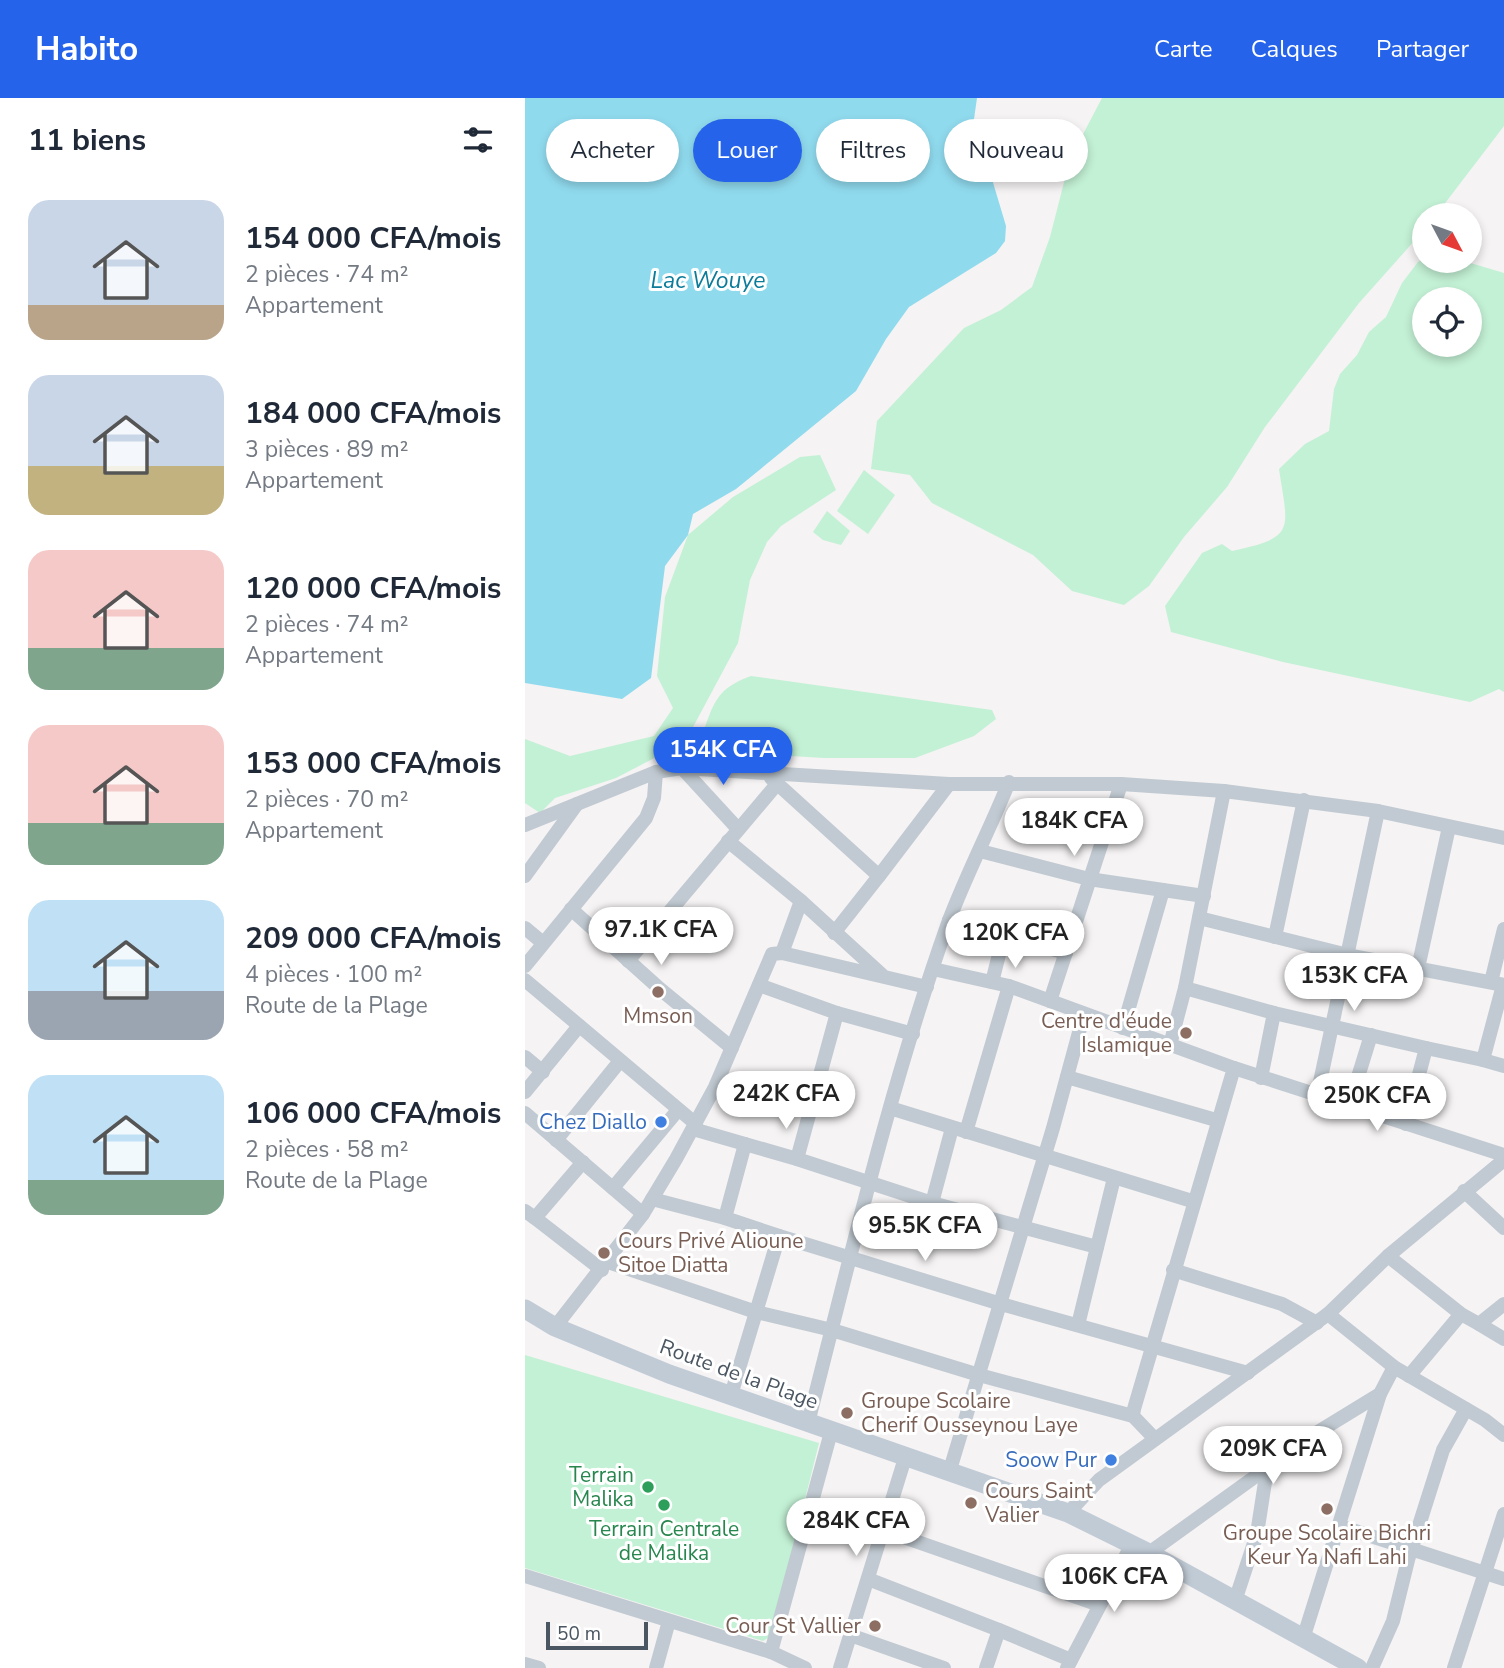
<!DOCTYPE html>
<html lang="fr">
<head>
<meta charset="utf-8">
<style>
	:root { --surface:#fff; --page:#f6f6f7; --text:#1f2937; --muted:#747a83; --accent:#2563eb }
	body { margin:0; font-family:"Nunito Sans",sans-serif; background:var(--page); color:var(--text); height:100vh; display:flex; flex-direction:column; font-size:26px; white-space:nowrap }
	* { box-sizing:border-box; margin:0 }
	p { font-size:23px; color:var(--muted) }
	.icon { flex:none; width:38px; height:38px; fill:none; stroke:currentColor; stroke-width:2; stroke-linecap:round; stroke-linejoin:round }
	.map { position:relative; flex:1; overflow:hidden }
	.details { display:flex; flex-direction:column; background:var(--surface); width:525px }
	.details>* { flex:none }
	.top-card { position:absolute; left:21px; top:21px; width:665px; height:63px; display:flex; gap:14px }
	.needle { width:46px; rotate:131deg }
	.controls { position:absolute; left:887px; top:105px; display:grid; gap:14px }
	.controls a { display:grid; place-items:center; width:70px; height:70px; border-radius:50%; background:var(--surface); box-shadow:0 4px 10px #0003; font-size:35px }
	.scale { position:absolute; left:21px; bottom:18px; width:102px; box-sizing:border-box; padding-left:7px; border:4px solid #4a5661; border-top:0; font-size:19px; line-height:24px; white-space:nowrap; color:#4a5661; -webkit-text-stroke:5px #fff; paint-order:stroke }
	.price { position:absolute; translate:-50% -60px; padding:0 16px; border-radius:24px; background:#fff; color:#222; font-size:23px; line-height:46px; filter:drop-shadow(0 2px 4px #0008) }
	.price::after { content:''; position:absolute; left:50%; top:42px; width:21px; height:16px; margin-left:-10px; background:inherit; clip-path:polygon(0 0,100% 0,50% 100%) }
	.price.current { background:var(--accent); color:#fff }
	ul { padding:0; list-style:none }
	li { display:flex; align-items:center; gap:21px; height:175px; padding:0 28px }
	li span { display:grid; place-items:center; flex:none; width:196px; height:140px; border-radius:21px; color:#555 }
	li>.icon { margin-inline-start:auto }
	span .icon { width:84px; height:84px; fill:#fffc; stroke-width:1 }
	li b { font-size:30px }
	h2 { display:flex; justify-content:space-between; align-items:center; height:84px; padding:0 28px; font-size:30px }
	.pill { padding:0 24px; border-radius:32px; background:var(--surface); box-shadow:0 4px 10px #0003; font-size:24px; line-height:63px }
	.pill.current { background:var(--accent); color:#fff }
	header { display:flex; align-items:center; gap:42px; box-sizing:border-box; height:98px; padding:0 35px; background:var(--accent); color:#fff }
	header strong { font-size:33px }
	nav { display:flex; gap:38px; margin-inline-start:auto; font-size:24px }
	main { display:flex; flex:1; min-height:0 }
	.map>svg:first-child { display:block }
	.green { fill:#c3f1d5; fill-rule:evenodd }
	.water { fill:#90daee }
	.lines { fill:none; stroke-linecap:round; stroke-linejoin:round }
	.minor { stroke:#c1cad2; stroke-width:14 }
	.secondary { stroke:#c1cbd6; stroke-width:19 }
	.education-dot { fill:#8d6e63; stroke:#fff; stroke-width:2.5 }
	.shop-dot { fill:#3f7fe0; stroke:#fff; stroke-width:2.5 }
	.leisure-dot { fill:#2e9e5b; stroke:#fff; stroke-width:2.5 }
	.labels { text-anchor:middle; stroke-width:6; stroke-linejoin:round; paint-order:stroke }
	.education-label { font-size:21px; fill:#785e54; stroke:#fff; text-anchor:start }
	.shop-label { font-size:21px; fill:#366cbe; stroke:#fff; text-anchor:end }
	.street-label { font-size:21px; fill:#4a5661; stroke:#fff }
	.leisure-label { font-size:21px; fill:#27864d; stroke:#fff; text-anchor:end }
	.water-label { font-size:23px; font-style:italic; fill:#0c7c9b; stroke:#fff }
</style>
</head>
<body>
<header>
<strong>Habito</strong>
<nav><a>Carte</a><a>Calques</a><a>Partager</a></nav>
</header>
<main>
<section class="details">
<h2>11 biens<svg class="icon" aria-label="filters" viewBox="0 0 24 24"><path d="M4 7h16M4 17h16"/><circle cx="9" cy="7" r="2"/><circle cx="15" cy="17" r="2"/></svg></h2>
<ul>
<li><span style="background:linear-gradient(#c9d6e8 75%,#b9a48a 0)"><svg class="icon" aria-label="home" viewBox="0 0 24 24"><path d="M3 11l9-7 9 7M6 9v11h12V9"/></svg></span><div><b>154 000 CFA/mois</b><p>2 pièces · 74 m²</p><p>Appartement</p></div></li>
<li><span style="background:linear-gradient(#c9d6e8 65%,#c2b280 0)"><svg class="icon" aria-label="home" viewBox="0 0 24 24"><path d="M3 11l9-7 9 7M6 9v11h12V9"/></svg></span><div><b>184 000 CFA/mois</b><p>3 pièces · 89 m²</p><p>Appartement</p></div></li>
<li><span style="background:linear-gradient(#f6c9c9 70%,#7fa58c 0)"><svg class="icon" aria-label="home" viewBox="0 0 24 24"><path d="M3 11l9-7 9 7M6 9v11h12V9"/></svg></span><div><b>120 000 CFA/mois</b><p>2 pièces · 74 m²</p><p>Appartement</p></div></li>
<li><span style="background:linear-gradient(#f6c9c9 70%,#7fa58c 0)"><svg class="icon" aria-label="home" viewBox="0 0 24 24"><path d="M3 11l9-7 9 7M6 9v11h12V9"/></svg></span><div><b>153 000 CFA/mois</b><p>2 pièces · 70 m²</p><p>Appartement</p></div></li>
<li><span style="background:linear-gradient(#bfe0f5 65%,#9aa5b1 0)"><svg class="icon" aria-label="home" viewBox="0 0 24 24"><path d="M3 11l9-7 9 7M6 9v11h12V9"/></svg></span><div><b>209 000 CFA/mois</b><p>4 pièces · 100 m²</p><p>Route de la Plage</p></div></li>
<li><span style="background:linear-gradient(#bfe0f5 75%,#7fa58c 0)"><svg class="icon" aria-label="home" viewBox="0 0 24 24"><path d="M3 11l9-7 9 7M6 9v11h12V9"/></svg></span><div><b>106 000 CFA/mois</b><p>2 pièces · 58 m²</p><p>Route de la Plage</p></div></li>
</ul>
</section>
<div class="map">
<svg width="979" height="1570" viewBox="0 0 979 1570">
	<rect width="100%" height="100%" fill="#f5f3f3"/>
	<!-- green -->
	<g class="green">
		<polygon points="577,0 979,0 979,28 911,117 900,117 899,132 834,205 740,329 702,389 659,439 624,488 599,507 547,493 508,457 407,405 385,377 346,371 352,323 439,230 476,212 507,189 525,139 545,61"/>
		<path d="M899,160L939,163L979,175V594L974,591L945,604L758,564L646,534L640,508L677,455L697,446L707,453C772,439 763,432 754,371L780,346L804,333L809,291L815,276L832,257L844,234L861,219L877,185L893,164ZM900,201H945V247H900Z"/>
		<polygon points="295,357 311,392 256,428 242,444 225,482 213,545 160,644 91,680 30,700 15,715 0,705 0,641 45,658 129,638 148,610 132,578 140,499 163,437 208,399 275,359"/>
		<polygon points="339,372 370,397 343,436 312,413"/>
		<polygon points="302,413 325,433 316,447 298,442 288,434"/>
		<path d="M226,578L467,612L471,621L449,638L390,660H299L187,653L178,635C189,603 193,590 226,578Z"/>
		<polygon points="0,1257 294,1345 246,1538 238,1543 0,1470"/>
	</g>
	<!-- water -->
	<polygon class="water" points="0,0 452,0 449,21 481,128 480,143 471,155 384,209 361,241 331,293 211,391 168,416 163,437 140,468 126,580 97,601 0,585"/>
	<g class="lines">
		<!-- minor -->
		<g class="minor">
			<polyline points="157,670 213,731"/>
			<polyline points="246,680 354,778 309,835"/>
			<polyline points="0,727 131,674 157,670 424,686 596,686 699,693 853,713 979,740"/>
			<polyline points="203,743 276,803 357,877"/>
			<polyline points="455,753 564,781 638,792"/>
			<polyline points="0,778 52,706"/>
			<polyline points="354,778 424,686"/>
			<polyline points="46,811 135,891 207,950"/>
			<polyline points="674,820 827,858 979,887"/>
			<polyline points="424,822 541,855"/>
			<polyline points="0,830 18,845"/>
			<polyline points="750,839 779,702"/>
			<polyline points="257,855 276,803"/>
			<polyline points="103,863 252,686"/>
			<polyline points="0,868 121,720 129,700 131,674"/>
			<polyline points="893,870 924,729"/>
			<polyline points="408,871 484,888 709,970 609,1311 608,1318 630,1341"/>
			<polyline points="0,882 171,1026"/>
			<polyline points="467,884 479,837"/>
			<polyline points="966,884 979,831"/>
			<polyline points="234,887 312,915 388,936"/>
			<polyline points="660,890 699,693"/>
			<polyline points="525,903 596,686"/>
			<polyline points="312,915 272,1061 407,1105 572,1149"/>
			<polyline points="749,915 901,950"/>
			<polyline points="598,930 638,792 679,798"/>
			<polyline points="645,947 660,890 749,915 736,980"/>
			<polyline points="0,959 18,974"/>
			<polyline points="958,962 979,968"/>
			<polyline points="709,970 979,1057"/>
			<polyline points="542,979 691,1022"/>
			<polyline points="0,994 54,928"/>
			<polyline points="792,998 853,713"/>
			<polyline points="824,1008 846,937"/>
			<polyline points="365,1010 667,1103"/>
			<polyline points="0,1015 118,1116"/>
			<polyline points="881,1026 901,950 958,962 978,887"/>
			<polyline points="168,1031 272,1061"/>
			<polyline points="441,1034 484,888"/>
			<polyline points="31,1042 95,963"/>
			<polyline points="220,1046 200,1120 254,1138"/>
			<polyline points="88,1090 153,1012"/>
			<polyline points="939,1093 979,1130"/>
			<polyline points="127,1101 200,1120"/>
			<polyline points="407,1105 427,1030"/>
			<polyline points="0,1113 10,1120 58,1064"/>
			<polyline points="10,1120 77,1172"/>
			<polyline points="863,1158 936,1216 954,1226 979,1206"/>
			<polyline points="83,1164 231,1214 307,1232 454,1277 608,1318"/>
			<polyline points="648,1172 757,1206 792,1225"/>
			<polyline points="803,1216 869,1269 960,1322 979,1337"/>
			<polyline points="954,1226 979,1241"/>
			<polyline points="553,1227 589,1080"/>
			<polyline points="30,1229 118,1116 151,1061 190,989 247,856 257,855 402,889"/>
			<polyline points="884,1278 936,1216"/>
			<polyline points="206,1297 254,1138 476,1206 723,1275"/>
			<path d="M283,1325C326,1157 365,988 423,825C441,777 465,731 484,684"/>
			<polyline points="424,1375 528,1030 559,916"/>
			<polyline points="543,1415 574,1382 803,1216 863,1158 979,1062"/>
			<polyline points="815,1428 979,1481"/>
			<polyline points="358,1432 574,1507"/>
			<polyline points="624,1455 788,1337 855,1296"/>
			<polyline points="0,1478 246,1554 280,1570"/>
			<polyline points="343,1481 474,1532"/>
			<polyline points="710,1503 732,1436 742,1371"/>
			<polyline points="325,1537 419,1570"/>
			<polyline points="778,1541 855,1296 869,1269"/>
			<polyline points="246,1554 306,1334"/>
			<polyline points="0,1566 14,1570"/>
			<polyline points="131,1570 144,1523"/>
			<polyline points="315,1570 380,1360"/>
			<polyline points="461,1570 474,1532 546,1562"/>
			<polyline points="542,1570 607,1446"/>
			<polyline points="847,1570 868,1523 883,1462 918,1352 941,1311"/>
			<polyline points="929,1570 979,1416"/>
		</g>
		<!-- secondary -->
		<polyline class="secondary" points="0,1211 30,1229 144,1276 543,1415 624,1455 833,1570"/>
	</g>
	<!-- markers -->
	<g class="education-dot">
		<circle cx="133" cy="894" r="7"/>
		<circle cx="661" cy="935" r="7"/>
		<circle cx="79" cy="1155" r="7"/>
		<circle cx="322" cy="1315" r="7"/>
		<circle cx="446" cy="1405" r="7"/>
		<circle cx="802" cy="1411" r="7"/>
		<circle cx="350" cy="1528" r="7"/>
	</g>
	<g class="shop-dot">
		<circle cx="136" cy="1024" r="7"/>
		<circle cx="586" cy="1362" r="7"/>
	</g>
	<g class="leisure-dot">
		<circle cx="123" cy="1389" r="7"/>
		<circle cx="139" cy="1407" r="7"/>
	</g>
	<g class="labels">
		<!-- education labels -->
		<g class="education-label">
			<text x="133" y="925" text-anchor="middle">Mmson</text>
			<text x="647" y="930" text-anchor="end">Centre d'éude<tspan x="647" dy="24">Islamique</tspan></text>
			<text x="93" y="1150">Cours Privé Alioune<tspan x="93" dy="24">Sitoe Diatta</tspan></text>
			<text x="336" y="1310">Groupe Scolaire<tspan x="336" dy="24">Cherif Ousseynou Laye</tspan></text>
			<text x="460" y="1400">Cours Saint<tspan x="460" dy="24">Valier</tspan></text>
			<text x="802" y="1442" text-anchor="middle">Groupe Scolaire Bichri<tspan x="802" dy="24">Keur Ya Nafi Lahi</tspan></text>
			<text x="336" y="1535" text-anchor="end">Cour St Vallier</text>
		</g>
		<!-- shop labels -->
		<g class="shop-label">
			<text x="122" y="1031">Chez Diallo</text>
			<text x="572" y="1369">Soow Pur</text>
		</g>
		<!-- street labels -->
		<g class="street-label">
			<text transform="translate(214 1276) rotate(20)" y="7">Route de la Plage</text>
		</g>
		<!-- leisure labels -->
		<g class="leisure-label">
			<text x="109" y="1384">Terrain<tspan x="109" dy="24">Malika</tspan></text>
			<text x="139" y="1438" text-anchor="middle">Terrain Centrale<tspan x="139" dy="24">de Malika</tspan></text>
		</g>
		<!-- water labels -->
		<g class="water-label">
			<text x="183" y="190">Lac Wouye</text>
		</g>
	</g>
</svg>
<div class="controls">
<a><svg class="needle" viewBox="-14 -14 28 28"><path d="M0-13l5 13h-10z" fill="#e53935"/><path d="M0 13l5-13h-10z" fill="#747a83"/></svg></a>
<a><svg class="icon" aria-label="locate" viewBox="0 0 24 24"><circle cx="12" cy="12" r="6"/><path d="M12 2v4M12 18v4M2 12h4M18 12h4"/></svg></a>
</div>
<div class="scale">50 m</div>
<b class="price current" style="left:198px;top:689px">154K CFA</b>
<b class="price" style="left:549px;top:760px">184K CFA</b>
<b class="price" style="left:136px;top:869px">97.1K CFA</b>
<b class="price" style="left:490px;top:872px">120K CFA</b>
<b class="price" style="left:829px;top:915px">153K CFA</b>
<b class="price" style="left:261px;top:1033px">242K CFA</b>
<b class="price" style="left:852px;top:1035px">250K CFA</b>
<b class="price" style="left:400px;top:1165px">95.5K CFA</b>
<b class="price" style="left:748px;top:1388px">209K CFA</b>
<b class="price" style="left:331px;top:1460px">284K CFA</b>
<b class="price" style="left:589px;top:1516px">106K CFA</b>
<div class="top-card">
<a class="pill">Acheter</a>
<a class="pill current">Louer</a>
<a class="pill">Filtres</a>
<a class="pill">Nouveau</a>
</div>
</div>
</main>
</body>
</html>
